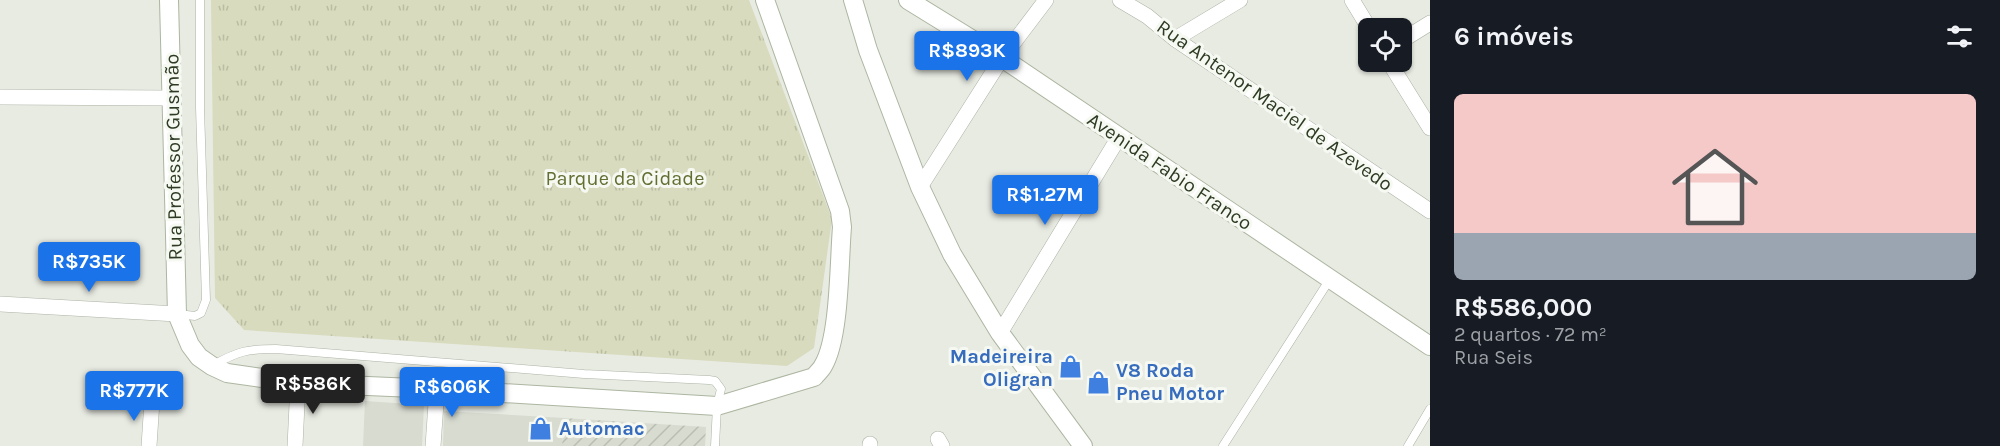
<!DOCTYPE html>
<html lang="pt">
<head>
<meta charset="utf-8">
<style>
	:root { --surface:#171b24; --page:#242831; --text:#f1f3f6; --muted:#9ea1a6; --accent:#1a73e8 }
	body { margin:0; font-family:Karla,sans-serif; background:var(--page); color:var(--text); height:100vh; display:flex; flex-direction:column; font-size:22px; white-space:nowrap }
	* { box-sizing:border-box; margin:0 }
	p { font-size:20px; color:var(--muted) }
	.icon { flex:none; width:33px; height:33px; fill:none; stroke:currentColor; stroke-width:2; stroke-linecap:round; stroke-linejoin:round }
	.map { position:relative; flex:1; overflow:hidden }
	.drawer { display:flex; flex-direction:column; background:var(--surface); width:570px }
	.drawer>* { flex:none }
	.tools { position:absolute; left:1358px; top:18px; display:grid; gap:12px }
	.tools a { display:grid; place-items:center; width:54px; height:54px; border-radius:9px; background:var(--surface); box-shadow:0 2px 4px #0004; font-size:30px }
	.price { position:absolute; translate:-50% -51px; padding:0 14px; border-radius:6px; background:var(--accent); color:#fff; font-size:20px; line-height:39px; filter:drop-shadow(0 2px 3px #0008) }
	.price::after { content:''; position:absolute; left:50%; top:36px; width:18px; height:14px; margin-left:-9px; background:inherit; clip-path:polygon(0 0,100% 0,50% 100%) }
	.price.current { background:#222; color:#fff }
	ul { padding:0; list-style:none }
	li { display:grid; align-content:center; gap:12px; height:318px; padding:0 24px }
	li span { display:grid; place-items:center; height:186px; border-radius:9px; color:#555 }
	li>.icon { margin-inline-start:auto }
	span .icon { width:108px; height:108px; fill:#fffc; stroke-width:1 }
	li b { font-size:26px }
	h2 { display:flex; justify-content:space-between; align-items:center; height:72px; padding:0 24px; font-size:26px }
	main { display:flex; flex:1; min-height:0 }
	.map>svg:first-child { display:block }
	.built { fill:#d7dbd0 }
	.industrial { fill:url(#industrial-furrows) }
	.grass { fill:url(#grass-tufts) }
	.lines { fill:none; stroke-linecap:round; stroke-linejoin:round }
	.lane-casing { stroke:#acb3a5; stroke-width:9 }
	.street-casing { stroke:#acb3a5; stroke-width:16 }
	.secondary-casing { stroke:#acb6a1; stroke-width:20 }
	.lane { stroke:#fff; stroke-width:8 }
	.street { stroke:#fff; stroke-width:15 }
	.secondary { stroke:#fff; stroke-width:18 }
	.labels { text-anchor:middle; stroke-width:6; stroke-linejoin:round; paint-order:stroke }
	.street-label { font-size:20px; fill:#2e3b23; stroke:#f6f8f2 }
	.park-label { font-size:20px; fill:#636e31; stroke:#f6f8f2 }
	.shop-label { font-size:20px; font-weight:bold; fill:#366cbe; stroke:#f6f8f2; text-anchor:start }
</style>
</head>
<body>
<main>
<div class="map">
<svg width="1430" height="446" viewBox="0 0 1430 446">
	<defs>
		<pattern id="industrial-furrows" width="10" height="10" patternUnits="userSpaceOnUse" patternTransform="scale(1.5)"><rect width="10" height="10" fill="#d7dbd0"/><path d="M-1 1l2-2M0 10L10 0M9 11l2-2" fill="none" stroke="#b9bdb2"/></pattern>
		<pattern id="grass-tufts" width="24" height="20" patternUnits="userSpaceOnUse" patternTransform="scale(1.5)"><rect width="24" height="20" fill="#d8dbbd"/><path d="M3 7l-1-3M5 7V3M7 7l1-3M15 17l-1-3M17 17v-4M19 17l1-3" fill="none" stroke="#babda2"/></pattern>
	</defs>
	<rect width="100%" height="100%" fill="#e8ebe2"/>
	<!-- built -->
	<g class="built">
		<polygon points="365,401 424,405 422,446 363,446"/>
		<polygon points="444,411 564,418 562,446 443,446"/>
	</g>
	<!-- industrial -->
	<polygon class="industrial" points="564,418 706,427 705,446 562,446"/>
	<!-- grass -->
	<polygon class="grass" points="211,0 749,0 832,219 814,348 787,366 244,330 215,298"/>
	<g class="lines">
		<defs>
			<g id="lane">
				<polyline points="178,314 195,316 201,313 206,300 200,108 200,0"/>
				<path d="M213,365C239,351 247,349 276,349L584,374L709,380L715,381L721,389L717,406L715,446"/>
				<polyline points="1223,446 1330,279"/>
				<polyline points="1408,446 1430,409"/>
			</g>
			<g id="street">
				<polyline points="1120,0 1147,16 1175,39 1430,211"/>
				<polyline points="1352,0 1369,28"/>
				<polyline points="1175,39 1240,0"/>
				<polyline points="1401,41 1430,23"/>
				<polyline points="1389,62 1430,128"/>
				<polyline points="0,97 171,98"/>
				<polyline points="920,187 1002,58 1046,0"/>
				<polyline points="0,304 177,314"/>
				<polyline points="1000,333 1119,137"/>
				<polyline points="938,439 942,446"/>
				<polyline points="149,446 152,401"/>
				<polyline points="295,446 298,383"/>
				<polyline points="433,446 437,389"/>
				<polyline points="870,446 870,444"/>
			</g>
			<g id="secondary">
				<path d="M169,0L177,314L190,345L199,357L212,366L227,373L298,383L437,389L717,406L814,377C817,373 821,370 823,366C840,338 839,262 842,227L840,211L765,0"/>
				<polyline points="853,0 868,50 920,187 952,254 1000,333 1083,446"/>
				<polyline points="908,0 1002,58 1430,346"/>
			</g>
		</defs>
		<!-- lane casing -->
		<use href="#lane" class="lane-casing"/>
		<!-- street casing -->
		<use href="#street" class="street-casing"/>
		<!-- secondary casing -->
		<use href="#secondary" class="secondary-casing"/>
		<!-- lane -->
		<use href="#lane" class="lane"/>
		<!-- street -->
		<use href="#street" class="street"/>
		<!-- secondary -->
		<use href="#secondary" class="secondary"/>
	</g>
	<!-- icons -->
	<defs>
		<symbol id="shop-bare" viewBox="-9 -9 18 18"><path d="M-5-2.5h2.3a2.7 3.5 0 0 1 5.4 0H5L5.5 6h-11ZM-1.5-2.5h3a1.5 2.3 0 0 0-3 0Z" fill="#3f7fe0" stroke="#f6f8f2" stroke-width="2.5" paint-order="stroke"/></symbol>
	</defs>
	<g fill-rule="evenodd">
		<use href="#shop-bare" x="1054" y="350" width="33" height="33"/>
		<use href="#shop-bare" x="1082" y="366" width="33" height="33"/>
		<use href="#shop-bare" x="524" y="412" width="33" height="33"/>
	</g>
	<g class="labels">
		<!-- street labels -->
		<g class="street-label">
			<text transform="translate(1275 105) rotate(35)" y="7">Rua Antenor Maciel de Azevedo</text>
			<text transform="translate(173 157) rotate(-91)" y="7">Rua Professor Gusmão</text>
			<text transform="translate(1170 171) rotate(34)" y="7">Avenida Fabio Franco</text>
		</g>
		<!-- park labels -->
		<g class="park-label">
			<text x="625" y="185">Parque da Cidade</text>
		</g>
		<!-- shop labels -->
		<g class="shop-label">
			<text x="1053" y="363" text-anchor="end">Madeireira<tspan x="1053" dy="23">Oligran</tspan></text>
			<text x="1116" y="377">V8 Roda<tspan x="1116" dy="23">Pneu Motor</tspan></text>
			<text x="559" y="435">Automac</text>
		</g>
	</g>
</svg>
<div class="tools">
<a><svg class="icon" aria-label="locate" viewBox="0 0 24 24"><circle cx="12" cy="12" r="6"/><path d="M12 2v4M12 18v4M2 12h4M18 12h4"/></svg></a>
</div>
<b class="price" style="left:967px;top:82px">R$893K</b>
<b class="price" style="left:1045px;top:226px">R$1.27M</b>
<b class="price" style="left:89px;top:293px">R$735K</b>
<b class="price current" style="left:313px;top:415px">R$586K</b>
<b class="price" style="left:452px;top:418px">R$606K</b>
<b class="price" style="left:134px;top:422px">R$777K</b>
</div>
<section class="drawer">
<h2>6 imóveis<svg class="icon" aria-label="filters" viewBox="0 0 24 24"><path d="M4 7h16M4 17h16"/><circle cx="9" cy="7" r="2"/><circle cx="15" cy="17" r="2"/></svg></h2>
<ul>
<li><span style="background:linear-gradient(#f6c9c9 75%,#9aa5b1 0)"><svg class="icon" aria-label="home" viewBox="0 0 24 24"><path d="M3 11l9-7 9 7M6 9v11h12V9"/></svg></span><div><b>R$586,000</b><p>2 quartos · 72 m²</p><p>Rua Seis</p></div></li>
</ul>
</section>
</main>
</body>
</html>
